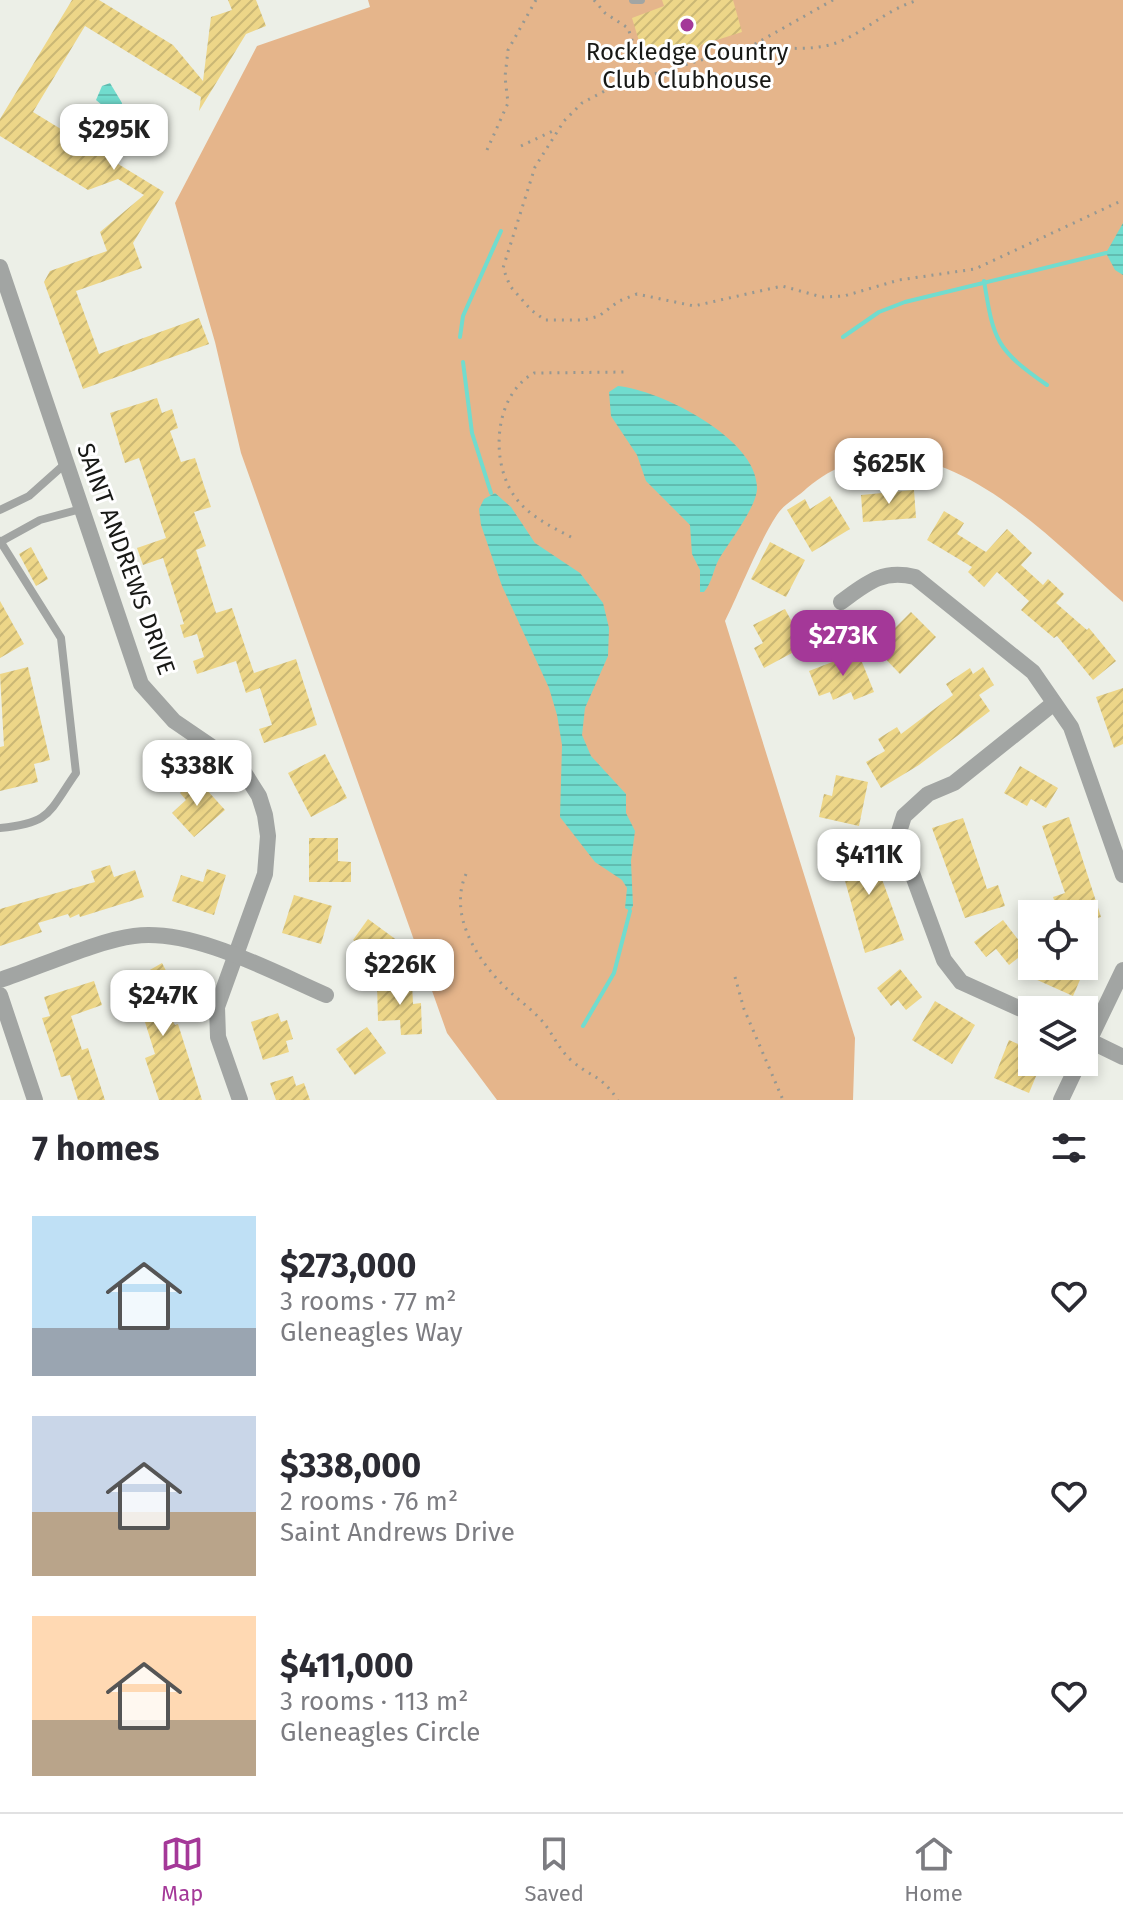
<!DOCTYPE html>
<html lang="en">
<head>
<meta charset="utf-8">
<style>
	:root { --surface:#fff; --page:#f2f2f3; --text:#2b2b33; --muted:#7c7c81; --line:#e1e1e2; --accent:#a43898 }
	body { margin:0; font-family:"Fira Sans",sans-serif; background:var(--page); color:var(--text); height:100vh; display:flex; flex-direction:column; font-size:30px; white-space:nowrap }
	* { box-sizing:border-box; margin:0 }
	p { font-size:26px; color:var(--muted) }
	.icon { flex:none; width:44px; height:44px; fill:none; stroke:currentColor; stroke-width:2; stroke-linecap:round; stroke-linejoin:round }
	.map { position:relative; height:1100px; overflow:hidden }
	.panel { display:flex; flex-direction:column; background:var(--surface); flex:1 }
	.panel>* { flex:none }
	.buttons { position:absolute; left:1018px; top:900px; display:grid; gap:16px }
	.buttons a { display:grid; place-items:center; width:80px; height:80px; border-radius:0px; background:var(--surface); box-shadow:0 4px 12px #0003; font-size:40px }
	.price { position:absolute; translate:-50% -68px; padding:0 18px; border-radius:16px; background:#fff; color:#222; font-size:26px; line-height:52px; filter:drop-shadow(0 2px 4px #0008) }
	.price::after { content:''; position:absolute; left:50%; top:48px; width:24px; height:18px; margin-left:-12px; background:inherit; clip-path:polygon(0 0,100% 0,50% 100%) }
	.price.on { background:var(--accent); color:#fff }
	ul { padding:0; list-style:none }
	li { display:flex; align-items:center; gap:24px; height:200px; padding:0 32px }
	li span { display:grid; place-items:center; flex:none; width:224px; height:160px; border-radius:0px; color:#555 }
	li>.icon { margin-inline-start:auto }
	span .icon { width:96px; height:96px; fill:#fffc; stroke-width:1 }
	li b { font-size:34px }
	h2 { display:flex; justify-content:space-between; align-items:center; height:96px; padding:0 32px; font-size:34px }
	.tabs { display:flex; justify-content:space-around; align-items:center; height:112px; border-top:2px solid var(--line); background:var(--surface); font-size:22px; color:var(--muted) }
	.tabs a { display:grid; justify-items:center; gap:4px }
	.tabs .on { color:var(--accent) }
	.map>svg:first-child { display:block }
	.grass { fill:#e5b58b }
	.water { fill:url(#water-rules) }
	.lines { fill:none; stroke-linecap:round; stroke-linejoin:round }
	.stream { stroke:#71dcce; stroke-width:4 }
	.building { fill:url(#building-hatch) }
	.path { stroke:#969892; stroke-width:3; stroke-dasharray:2 6; stroke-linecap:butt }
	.service { stroke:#a2a5a3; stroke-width:8 }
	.minor { stroke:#a2a5a3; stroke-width:16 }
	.poi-dot { fill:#a43898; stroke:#fff; stroke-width:3 }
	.labels { text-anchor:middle; stroke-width:6; stroke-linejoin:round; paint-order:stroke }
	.poi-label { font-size:24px; fill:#181916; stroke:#fff }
	.street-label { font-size:24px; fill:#181916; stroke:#fff }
</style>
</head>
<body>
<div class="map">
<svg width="1123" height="1100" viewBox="0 0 1123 1100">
	<defs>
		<pattern id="water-rules" width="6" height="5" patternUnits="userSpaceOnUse" patternTransform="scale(2)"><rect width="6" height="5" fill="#71dcce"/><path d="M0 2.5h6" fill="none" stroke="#61bcb0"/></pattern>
		<pattern id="building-hatch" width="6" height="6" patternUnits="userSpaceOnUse" patternTransform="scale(2)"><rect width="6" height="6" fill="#edd688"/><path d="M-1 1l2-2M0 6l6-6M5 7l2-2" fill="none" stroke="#cab775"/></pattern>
	</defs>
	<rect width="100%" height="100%" fill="#ecefe7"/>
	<!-- grass -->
	<path class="grass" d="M368,0H1123V602C1041,531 920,395 807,488C799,496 786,503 779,512C762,535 739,593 725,621L855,1038L853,1100H497L447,1033L241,453L215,342L175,203L257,46L370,7Z"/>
	<!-- water -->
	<g class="water">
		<polygon points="110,83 122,103 121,115 116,117 96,100 102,86"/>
		<polygon points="1123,223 1123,275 1115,270 1106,253"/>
		<path d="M618,386C660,390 759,439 757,489C756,508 729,542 719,559C713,570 712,583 704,592H700V570L692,554L690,525L646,481L637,455L611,416L609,392Z"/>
		<polygon points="495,493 511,507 535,543 580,573 603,603 609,628 608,656 585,708 582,735 591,756 626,794 626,813 635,831 631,861 633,906 630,911 625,908 627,888 622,880 595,862 560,817 562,745 557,715 549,688 502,586 481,525 479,509 484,499"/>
	</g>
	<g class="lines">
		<!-- stream -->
		<g class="stream">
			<path d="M984,281C994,342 996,349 1047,385"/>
			<polyline points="460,337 463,316 501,231"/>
			<polyline points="843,337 879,312 905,302 1106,253"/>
			<polyline points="463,362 472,433 491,493"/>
			<polyline points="583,1026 614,973 630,911"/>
		</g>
	</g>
	<!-- building -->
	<g class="building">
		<polygon points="72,0 99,0 173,45 203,81 211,17 232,10 228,0 256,0 266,26 246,34 199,111 201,97 85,26 33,112 164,192 133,243 142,268 76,291 99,354 199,318 209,344 83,389 44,282 50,271 107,251 100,232 144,195 118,179 88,190 0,136 0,119"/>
		<polygon points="662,0 733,0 742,32 701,45 695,57 682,61 670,54 645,61 632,18 664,6"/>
		<polygon points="157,398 162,413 172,409 178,428 170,431 181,462 195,458 211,507 194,512 206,546 196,550 216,613 232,608 254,673 296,659 317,725 264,743 259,729 272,725 260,688 246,693 236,661 197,674 193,661 204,657 197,634 184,638 180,625 184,624 163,558 143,565 137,548 166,538 139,458 125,463 110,413"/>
		<polygon points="914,490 916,518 863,522 861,495"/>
		<polygon points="830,496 850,529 812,552 787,510 805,499 810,509"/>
		<polygon points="944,511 964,523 957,534 986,552 1007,529 1032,553 1021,565 1043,585 1048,579 1064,594 1056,603 1087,630 1089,628 1116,661 1093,680 1057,636 1054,638 1021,610 1029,601 997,572 984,587 968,572 972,567 927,540"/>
		<polygon points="770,542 805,560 786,597 751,579"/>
		<polygon points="31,547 48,579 36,586 19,554"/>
		<polygon points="0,601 24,644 0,658"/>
		<polygon points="785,609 805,646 764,668 754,648 763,643 753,625"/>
		<polygon points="911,612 936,637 900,674 875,648"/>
		<polygon points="858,652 874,692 854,700 851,692 833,700 830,692 819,696 809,671"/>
		<polygon points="28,667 50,760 34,764 38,782 0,791 0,747 4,746 0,674"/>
		<polygon points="983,667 994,685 979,695 990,711 919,765 881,788 866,762 885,751 878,739 897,727 901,734 953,695 946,684 970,668 973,674"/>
		<polygon points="1123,688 1123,744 1114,748 1096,697"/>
		<polygon points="325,754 347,798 311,817 288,773"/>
		<polygon points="1020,766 1058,788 1046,808 1031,799 1027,806 1004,793"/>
		<polygon points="836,775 868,782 859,826 819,817 824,794 832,796"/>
		<polygon points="196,778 225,810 194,837 172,813 186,800 180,793"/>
		<polygon points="1069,817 1101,917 1084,922 1084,914 1059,914 1053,897 1065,893 1042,826"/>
		<polygon points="963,818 987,889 998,885 1005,906 965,918 932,828"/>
		<polygon points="866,835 904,940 865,953 839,859 848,856 844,842"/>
		<polygon points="309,838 338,838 338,861 351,862 351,882 309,882"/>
		<polygon points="110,865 114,877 135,870 144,897 80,917 79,914 70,918 68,914 38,923 42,932 0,946 0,909 95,882 91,871"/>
		<polygon points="207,869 226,875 214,915 172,901 181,875 203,882"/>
		<polygon points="294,895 332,906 321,944 282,933"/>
		<polygon points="368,919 398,941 383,962 353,940"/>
		<polygon points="1003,920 1027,951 1009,965 996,949 986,957 974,942"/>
		<polygon points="162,963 173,984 157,993 175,1025 178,1024 202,1100 159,1100 145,1058 155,1054 145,1022 120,987"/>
		<polygon points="1041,966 1086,966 1073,996 1035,979"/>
		<polygon points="900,969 922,997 906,1010 898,1000 891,1006 877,988"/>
		<polygon points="94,981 102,1005 71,1016 82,1050 88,1048 105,1100 78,1100 70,1075 61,1077 54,1054 42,1018 50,1016 44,997"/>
		<polygon points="412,982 413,1004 421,1003 422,1034 401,1035 400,1020 378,1021 377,983"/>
		<polygon points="935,1001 975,1025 952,1064 912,1040"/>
		<polygon points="278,1013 281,1022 287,1020 293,1039 286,1041 289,1052 263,1060 251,1022"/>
		<polygon points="367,1027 386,1053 355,1075 336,1049"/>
		<polygon points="1009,1040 1032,1050 1032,1062 1042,1062 1029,1093 994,1078"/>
		<polygon points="293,1076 296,1086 304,1083 310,1100 276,1100 270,1083"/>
	</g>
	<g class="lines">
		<!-- path -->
		<g class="path">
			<polyline points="594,0 605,13 628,28 643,73"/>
			<polyline points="833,0 755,44 614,86 582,103 564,121 535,167 503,268 510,286 531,310 545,320 584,320 599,316 619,301 637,294 694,306 782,286 822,297 844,296 899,280 975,269 1123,200"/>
			<path d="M755,44C779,49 813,51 836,43C866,32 886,9 919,0"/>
			<polyline points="521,146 557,129"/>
			<polyline points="487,150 508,103 505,77 508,50 536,0"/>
			<path d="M571,537C552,527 533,518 519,502C489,468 492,396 534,373L625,372"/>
			<path d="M466,874C448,915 477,960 506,988C518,1000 532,1009 543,1022C553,1034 559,1050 572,1061C593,1079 599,1073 618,1100"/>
			<polyline points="735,977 744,1009 783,1100"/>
		</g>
		<!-- service -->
		<g class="service">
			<polyline points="633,0 641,0"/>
			<polyline points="0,510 29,496 66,463"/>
			<path d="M0,541L61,638L76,773C48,813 51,823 0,828"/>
			<polyline points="0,542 40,520 81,509"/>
		</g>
		<!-- minor -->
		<g class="minor">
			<polyline points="0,267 141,684 174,721 240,766 259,796 265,815 268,836 265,874 217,1007 218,1037 240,1100"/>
			<path d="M841,602C867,583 882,569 915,577L1033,672L1071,727L1123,875"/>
			<path d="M0,980C37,968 99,940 134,936C193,928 273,972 326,995"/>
			<polyline points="0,995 35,1100"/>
			<polyline points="1032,1014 961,982 944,960 898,835 904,816 928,794 954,783 1054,703"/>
			<polyline points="1084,1038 1123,1057"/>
			<polyline points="1084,1051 1123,970"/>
			<polyline points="1061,1100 1079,1062"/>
		</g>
	</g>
	<!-- markers -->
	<circle class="poi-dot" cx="687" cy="25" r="8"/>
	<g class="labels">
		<!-- poi labels -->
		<g class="poi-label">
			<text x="687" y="60">Rockledge Country<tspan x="687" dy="28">Club Clubhouse</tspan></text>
		</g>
		<!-- street labels -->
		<g class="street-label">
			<text transform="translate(126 559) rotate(70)" y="8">SAINT ANDREWS DRIVE</text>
		</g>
	</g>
</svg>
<div class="buttons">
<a><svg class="icon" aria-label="locate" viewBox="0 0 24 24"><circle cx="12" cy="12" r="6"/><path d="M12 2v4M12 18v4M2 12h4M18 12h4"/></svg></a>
<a><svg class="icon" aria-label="layers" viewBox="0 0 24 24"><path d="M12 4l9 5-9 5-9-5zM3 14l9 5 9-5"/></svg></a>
</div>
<b class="price" style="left:114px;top:172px">$295K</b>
<b class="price" style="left:889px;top:506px">$625K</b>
<b class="price on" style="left:843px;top:678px">$273K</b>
<b class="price" style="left:197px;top:808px">$338K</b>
<b class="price" style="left:869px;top:897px">$411K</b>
<b class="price" style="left:400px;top:1007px">$226K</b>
<b class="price" style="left:163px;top:1038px">$247K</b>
</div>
<section class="panel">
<h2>7 homes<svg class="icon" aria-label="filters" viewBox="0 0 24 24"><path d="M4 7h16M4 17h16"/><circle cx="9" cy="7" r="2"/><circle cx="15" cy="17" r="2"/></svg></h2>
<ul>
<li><span style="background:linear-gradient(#bfe0f5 70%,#9aa5b1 0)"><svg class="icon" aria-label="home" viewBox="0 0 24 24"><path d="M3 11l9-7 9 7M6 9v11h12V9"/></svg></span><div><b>$273,000</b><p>3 rooms · 77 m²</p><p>Gleneagles Way</p></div><svg class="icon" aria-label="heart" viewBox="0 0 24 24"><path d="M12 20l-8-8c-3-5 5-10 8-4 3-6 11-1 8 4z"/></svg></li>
<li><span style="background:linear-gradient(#c9d6e8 60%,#b9a48a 0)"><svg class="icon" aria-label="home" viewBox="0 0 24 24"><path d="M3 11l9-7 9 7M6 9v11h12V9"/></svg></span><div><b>$338,000</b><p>2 rooms · 76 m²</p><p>Saint Andrews Drive</p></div><svg class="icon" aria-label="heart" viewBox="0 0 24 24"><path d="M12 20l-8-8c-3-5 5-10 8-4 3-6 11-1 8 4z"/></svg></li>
<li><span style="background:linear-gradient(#ffd9b3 65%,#b9a48a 0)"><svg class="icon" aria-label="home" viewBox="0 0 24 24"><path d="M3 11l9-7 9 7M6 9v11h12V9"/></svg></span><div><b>$411,000</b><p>3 rooms · 113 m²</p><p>Gleneagles Circle</p></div><svg class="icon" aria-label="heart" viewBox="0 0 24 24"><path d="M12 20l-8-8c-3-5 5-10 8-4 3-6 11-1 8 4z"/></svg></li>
</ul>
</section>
<nav class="tabs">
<a class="on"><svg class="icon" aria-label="map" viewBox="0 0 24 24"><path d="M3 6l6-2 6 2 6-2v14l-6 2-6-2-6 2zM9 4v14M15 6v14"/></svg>Map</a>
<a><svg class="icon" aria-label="saved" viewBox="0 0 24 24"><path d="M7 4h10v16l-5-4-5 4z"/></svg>Saved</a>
<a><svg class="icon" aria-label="home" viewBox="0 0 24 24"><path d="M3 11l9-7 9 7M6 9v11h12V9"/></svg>Home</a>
</nav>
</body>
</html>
